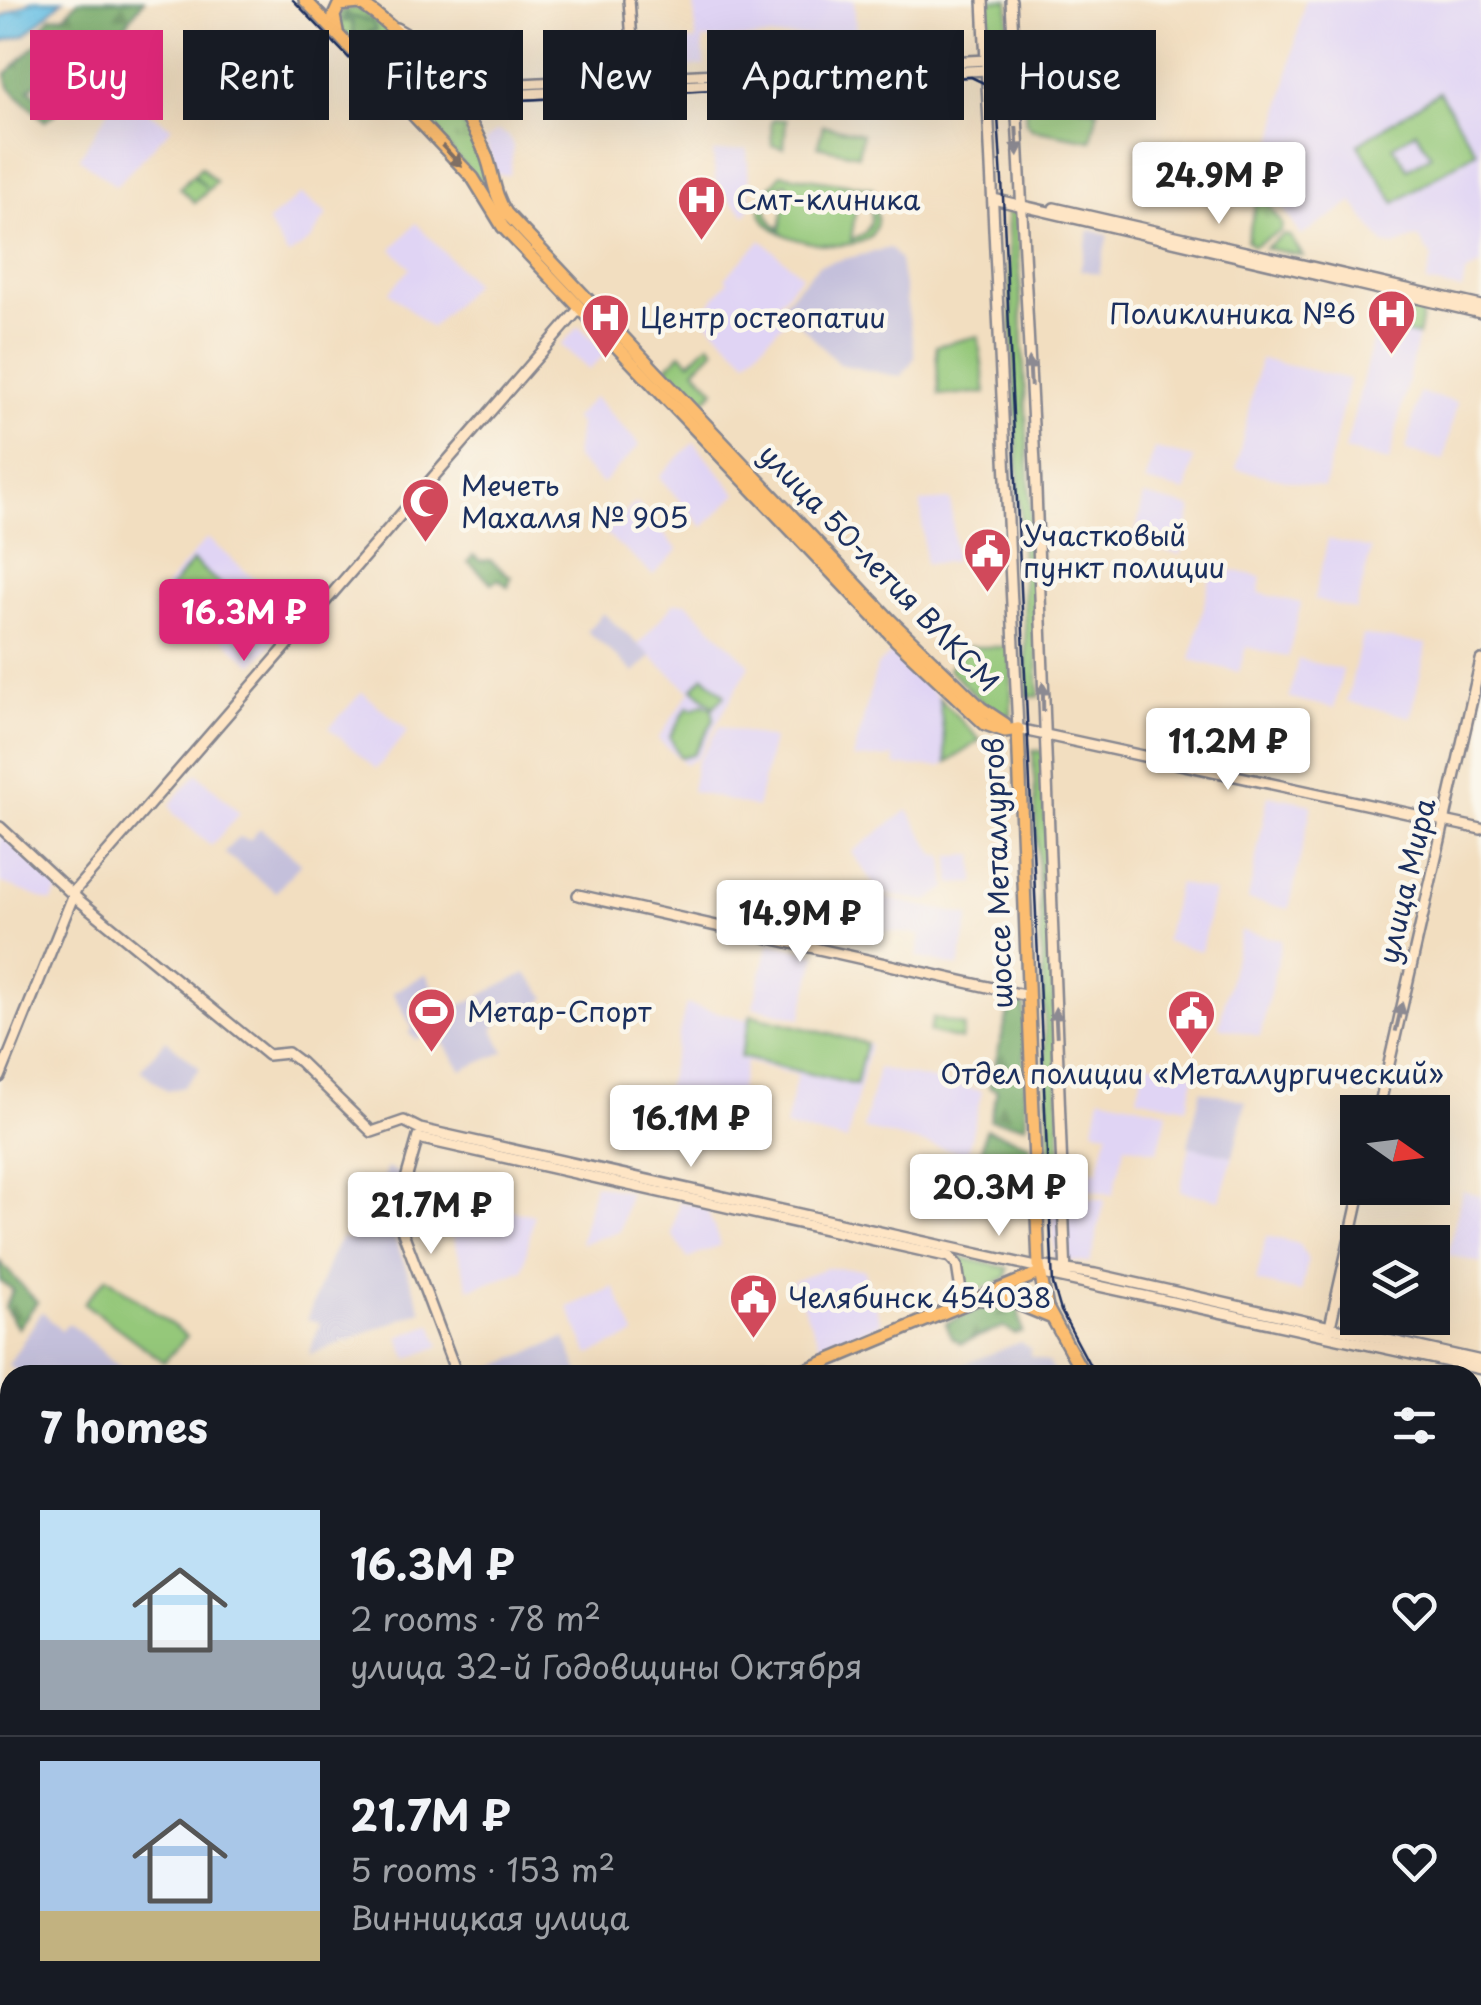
<!DOCTYPE html>
<html lang="en">
<head>
<meta charset="utf-8">
<style>
	:root { --surface:#171b24; --page:#242831; --text:#f1f3f6; --muted:#9ea1a6; --line:#363941; --accent:#db2777 }
	body { margin:0; font-family:"Playpen Sans",sans-serif; background:var(--page); color:var(--text); height:100vh; display:flex; flex-direction:column; font-size:38px; white-space:nowrap }
	* { box-sizing:border-box; margin:0 }
	p { font-size:32px; color:var(--muted) }
	.icon { flex:none; width:55px; height:55px; fill:none; stroke:currentColor; stroke-width:2; stroke-linecap:round; stroke-linejoin:round }
	.map { position:relative; flex:1; overflow:hidden }
	.details { position:absolute; left:0px; top:1365px; width:1482px; height:640px; display:flex; flex-direction:column; background:var(--surface); border-radius:30px 30px 0 0; box-shadow:0 10px 40px #0002 }
	.details>* { flex:none }
	.banner { position:absolute; left:30px; top:30px; width:1422px; height:90px; display:flex; gap:20px }
	.needle { width:65px; rotate:104deg }
	.buttons { position:absolute; left:1340px; top:1095px; display:grid; gap:20px }
	.buttons a { display:grid; place-items:center; width:110px; height:110px; border-radius:0px; background:var(--surface); box-shadow:0 10px 40px #0002; font-size:50px }
	.price { position:absolute; translate:-50% -85px; padding:0 22px; border-radius:10px; background:#fff; color:#222; font-size:32px; line-height:65px; filter:drop-shadow(0 2px 5px #0008) }
	.price::after { content:''; position:absolute; left:50%; top:60px; width:30px; height:22px; margin-left:-15px; background:inherit; clip-path:polygon(0 0,100% 0,50% 100%) }
	.price.current { background:var(--accent); color:#fff }
	ul { padding:0; list-style:none }
	li { display:flex; align-items:center; gap:30px; height:250px; padding:0 40px }
	li+li { border-top:2px solid var(--line) }
	li span { display:grid; place-items:center; flex:none; width:280px; height:200px; border-radius:0px; color:#555 }
	li>.icon { margin-inline-start:auto }
	span .icon { width:120px; height:120px; fill:#fffc; stroke-width:1 }
	li b { font-size:42px }
	h2 { display:flex; justify-content:space-between; align-items:center; height:120px; padding:0 40px; font-size:42px }
	.tag { padding:0 35px; border-radius:0px; background:var(--surface); box-shadow:0 10px 40px #0002; font-size:35px; line-height:90px }
	.tag.current { background:var(--accent); color:#fff }
	.map>svg:first-child { display:block }
	.built { fill:#e0d4f4; fill-rule:evenodd }
	.industrial { fill:#c4c0db }
	.grass { fill:url(#grass-tufts); stroke:#587c6c; stroke-width:2.5 }
	.forest { fill:url(#forest-firs); stroke:#4a6e64; stroke-width:2.5 }
	.park { fill:#95c87a; stroke:#587c6c; stroke-width:2.5; fill-rule:evenodd }
	.garden { fill:url(#garden-dots); stroke:#587c6c; stroke-width:2.5 }
	.water { fill:url(#water-ripples); stroke:#4178a2; stroke-width:2.5 }
	.lines { fill:none; stroke-linecap:round; stroke-linejoin:round }
	.secondary-casing { stroke:#86868f; stroke-width:14 }
	.primary-casing { stroke:#86868f; stroke-width:16 }
	.secondary { stroke:#fee5c5; stroke-width:9 }
	.primary { stroke:#fcbd6f; stroke-width:11 }
	.tram { stroke:#1b2f5e; stroke-width:2.5 }
	.oneway { fill:#8c8a92 }
	.oneway2 { fill:#806f66 }
	.labels { text-anchor:middle; stroke-width:9; stroke-linejoin:round; paint-order:stroke }
	.poi-label { font-size:28px; fill:#1b2f5e; stroke:#fbf7ec; text-anchor:start }
	.street-label { font-size:28px; fill:#1b2f5e; stroke:#fbf7ec }
</style>
</head>
<body>
<div class="map">
<svg width="1481" height="2005" viewBox="0 0 1481 2005">
	<defs>
		<pattern id="grass-tufts" width="24" height="20" patternUnits="userSpaceOnUse" patternTransform="scale(2.5)"><rect width="24" height="20" fill="#95c87a"/><path d="M3 7l-1-3M5 7V3M7 7l1-3M15 17l-1-3M17 17v-4M19 17l1-3" fill="none" stroke="#79a367"/></pattern>
		<pattern id="forest-firs" width="22" height="20" patternUnits="userSpaceOnUse" patternTransform="scale(2.5)"><rect width="22" height="20" fill="#78ac6a"/><path d="M5 1l3.5 6h-7zM16 11l3.5 6h-7z" fill="#628c5a"/></pattern>
		<pattern id="garden-dots" width="8" height="8" patternUnits="userSpaceOnUse" patternTransform="scale(2.5)"><rect width="8" height="8" fill="#95c87a"/><path d="M2 2h.1M6 6h.1" fill="none" stroke="#79a367" stroke-width="1.8" stroke-linecap="round"/></pattern>
		<pattern id="water-ripples" width="26" height="14" patternUnits="userSpaceOnUse" patternTransform="scale(2.5)"><rect width="26" height="14" fill="#67c0e5"/><path d="M2 4q2-2 4 0t4 0M15 11q2-2 4 0t4 0" fill="none" stroke="#549cbd"/></pattern>
	</defs>
	<rect width="100%" height="100%" fill="#fbf7ec"/>
	<filter id="ink" filterUnits="userSpaceOnUse"><feTurbulence type="fractalNoise" baseFrequency=".01" numOctaves="2"/><feDisplacementMap in="SourceGraphic" scale="20" xChannelSelector="R" yChannelSelector="G"/><feConvolveMatrix kernelMatrix="1 2 1 2 8 2 1 2 1" color-interpolation-filters="sRGB"/></filter>
	<filter id="wash" filterUnits="userSpaceOnUse"><feTurbulence type="fractalNoise" baseFrequency=".0048" numOctaves="4" result="noise"/><feDisplacementMap in="SourceGraphic" scale="40" xChannelSelector="R" yChannelSelector="G"/><feGaussianBlur stdDeviation="2.25" result="paint"/><feColorMatrix in="noise" values="0 0 0 0 0 0 0 0 0 0 0 0 0 0 0 0 0 1.4 0 .05"/><feComposite in="paint" operator="in"/></filter>
	<g filter="url(#wash)">
		<rect width="100%" height="100%" fill="#f2dec0"/>
		<!-- built -->
		<g class="built">
			<polygon points="694,0 854,0 856,34 703,40 704,66 640,70 638,45 696,41"/>
			<path d="M1305,0H1481V265L1465,274L1462,290L1426,283L1432,258L1418,237L1394,246L1384,244L1353,202L1301,236L1265,179ZM1439,93L1431,179V155L1416,131L1392,146L1407,169L1395,202L1359,144Z"/>
			<polygon points="119,94 172,127 116,186 79,158"/>
			<polygon points="497,131 509,136 513,146 510,175 496,174 485,141"/>
			<polygon points="747,149 750,207 746,215 716,187 713,152"/>
			<polygon points="301,194 327,214 311,240 288,256 267,222"/>
			<polygon points="416,223 474,284 431,328 389,292 411,268 392,249"/>
			<polygon points="761,240 802,275 777,304 789,317 747,360 707,321 704,311 728,281 725,278"/>
			<polygon points="579,326 606,353 589,370 561,345"/>
			<polygon points="1376,327 1418,336 1389,462 1345,451"/>
			<polygon points="1260,359 1349,379 1324,488 1236,469"/>
			<polygon points="1419,393 1457,402 1444,460 1406,451"/>
			<polygon points="594,397 640,445 602,484 575,458 579,424 573,419"/>
			<polygon points="694,442 737,494 703,527 659,477"/>
			<polygon points="1154,449 1194,458 1186,492 1145,482"/>
			<polygon points="1144,496 1192,508 1181,555 1133,544"/>
			<polygon points="951,500 955,561 925,564 921,502"/>
			<polygon points="636,502 678,550 653,575 605,533"/>
			<polygon points="207,538 296,615 253,665 164,588"/>
			<polygon points="1328,539 1371,549 1356,610 1314,600"/>
			<polygon points="1213,566 1262,577 1259,593 1301,603 1288,657 1246,647 1239,672 1191,660"/>
			<polygon points="674,603 687,603 750,665 697,759 685,764 658,739 690,691 638,645"/>
			<polygon points="1362,635 1427,644 1411,717 1347,702"/>
			<polygon points="893,652 939,698 947,763 940,767 896,766 894,757 853,759 877,666"/>
			<polygon points="1298,659 1343,670 1334,708 1289,698"/>
			<polygon points="362,692 408,731 376,769 329,728"/>
			<polygon points="720,726 773,739 757,808 691,791 696,764"/>
			<polygon points="197,773 240,813 211,846 174,814 170,804"/>
			<polygon points="1268,795 1312,804 1289,909 1248,900"/>
			<polygon points="908,810 936,856 944,856 947,888 928,901 880,894 852,852"/>
			<polygon points="0,834 60,888 51,902 0,882"/>
			<polygon points="974,855 975,883 951,884 950,856"/>
			<polygon points="1178,883 1214,892 1201,951 1165,941"/>
			<polygon points="871,895 970,916 959,967 917,957 921,935 881,930 884,913 867,909"/>
			<polygon points="1241,931 1282,940 1260,1036 1219,1027"/>
			<polygon points="769,942 817,954 801,1018 753,1007"/>
			<polygon points="686,1004 747,1020 749,1014 870,1044 847,1141 785,1127 797,1075 746,1062 733,1117 663,1101"/>
			<polygon points="1145,1062 1195,1074 1187,1107 1137,1097"/>
			<polygon points="878,1068 982,1091 967,1154 863,1129"/>
			<polygon points="1100,1096 1168,1111 1158,1151 1125,1145 1113,1195 1086,1189 1091,1170 1098,1171 1108,1132 1094,1128"/>
			<polygon points="1190,1146 1233,1156 1220,1200 1180,1191"/>
			<polygon points="594,1184 629,1192 620,1231 580,1244"/>
			<polygon points="1462,1191 1481,1195 1481,1263 1448,1255"/>
			<polygon points="1052,1192 1105,1200 1090,1263 1055,1259"/>
			<polygon points="459,1199 534,1215 523,1270 469,1289 452,1232"/>
			<polygon points="679,1201 706,1208 721,1245 688,1259 672,1234"/>
			<polygon points="1266,1236 1300,1244 1308,1261 1301,1292 1256,1282"/>
			<polygon points="826,1268 863,1269 881,1323 822,1348 792,1282"/>
			<polygon points="614,1287 635,1335 589,1355 568,1307"/>
			<polygon points="432,1324 440,1346 408,1359 399,1337"/>
			<polygon points="293,1995 353,1995 359,2005 291,2005"/>
			<polygon points="421,1995 444,1995 450,2005 396,2005"/>
		</g>
		<!-- industrial -->
		<g class="industrial">
			<circle cx="245" cy="85" r="12"/>
			<polygon points="1089,230 1108,234 1099,274 1080,270"/>
			<polygon points="890,248 900,261 915,357 901,377 839,364 781,305 819,265"/>
			<polygon points="603,613 651,656 635,673 587,631"/>
			<polygon points="260,828 301,863 276,892 224,853 238,837 250,840"/>
			<polygon points="526,973 547,998 524,1014 519,1008 493,1028 505,1052 462,1070 434,1030 417,1040 409,1034 412,1028 393,992 426,974 446,1013"/>
			<polygon points="166,1040 200,1068 183,1087 167,1091 140,1070"/>
			<polygon points="1201,1090 1246,1101 1233,1156 1188,1146"/>
			<polygon points="387,1168 400,1174 392,1231 422,1311 309,1355 320,1323 307,1319 329,1261 340,1237 349,1240 356,1223 363,1225"/>
			<polygon points="42,1311 61,1331 69,1323 129,1375 22,1375 8,1365"/>
			<polygon points="565,1338 580,1375 476,1375 518,1357"/>
			<polygon points="1020,1342 1031,1349 1030,1356 1048,1362 1055,1375 938,1375"/>
			<polygon points="10,1394 10,1530 0,1507 0,1410"/>
			<polygon points="161,1995 239,1995 244,2005 161,2005"/>
		</g>
		<!-- grass -->
		<g class="grass">
			<path d="M353,8C391,20 418,61 441,92C408,84 332,54 340,11Z"/>
			<polygon points="424,49 475,78 518,89 452,95"/>
			<polygon points="390,83 447,102 455,116 422,117"/>
			<polygon points="459,119 482,154 487,183 481,184 426,122"/>
			<polygon points="775,119 786,120 784,148 772,145 771,122"/>
			<polygon points="1259,190 1282,224 1281,231 1253,246 1247,240"/>
			<polygon points="1283,235 1290,236 1303,256 1265,248"/>
			<polygon points="10,1730 10,1856 0,1856 0,1737"/>
		</g>
		<!-- forest -->
		<g class="forest">
			<polygon points="78,0 144,0 107,50 82,51 29,89 57,112 45,121 9,87 6,74 42,39 40,30 51,17 65,15"/>
			<polygon points="345,14 373,22 376,31 358,38 369,47 358,48 350,40 354,38 352,21 344,21"/>
			<polygon points="473,555 480,561 490,560 511,577 508,587 499,579 492,583 468,562"/>
			<polygon points="1011,1001 1024,1004 1026,1125 990,1120 997,1090 989,1087"/>
			<polygon points="986,1129 1030,1144 1030,1169 980,1156"/>
			<polygon points="0,1262 37,1302 18,1328 5,1308 13,1290 0,1281"/>
			<polygon points="995,1302 1018,1305 1022,1332 1014,1334 1004,1327 961,1343 951,1337 946,1323"/>
			<polygon points="764,1357 772,1375 727,1375"/>
			<polygon points="1473,1485 1481,1488 1481,1600 1473,1583"/>
			<polygon points="1479,1622 1481,2005 1444,2005 1439,1995 1472,1995 1472,1694 1477,1690 1473,1685 1472,1624"/>
		</g>
		<!-- park -->
		<g class="park">
			<polygon points="987,0 1009,0 1007,51 992,54 989,50"/>
			<polygon points="1019,32 1111,53 1105,78 1079,72 1072,82 1069,104 1098,110 1091,140 1033,129 1026,123"/>
			<path d="M1439,92L1476,151L1395,203L1358,144ZM1416,131L1431,155L1408,169L1393,146Z"/>
			<polygon points="823,125 862,134 858,155 818,146"/>
			<polygon points="201,167 216,182 195,203 180,188 192,175 206,187 194,174"/>
			<path d="M781,174L873,188C871,205 884,218 872,234C855,257 757,243 760,205C762,189 775,185 781,174ZM787,183L788,184L780,229C759,215 762,190 787,183ZM858,194L870,206C875,222 868,235 851,240Z"/>
			<polygon points="1007,208 1017,216 1039,696 1028,697"/>
			<polygon points="1379,298 1424,307 1418,336 1376,327"/>
			<polygon points="978,336 986,393 939,395 936,346"/>
			<polygon points="709,343 715,349 695,369 715,390 701,404 666,368 681,353 690,362"/>
			<polygon points="193,561 246,607 223,633 170,588"/>
			<polygon points="968,647 1012,647 1011,715 997,717 948,669"/>
			<polygon points="704,676 725,695 714,707 693,688"/>
			<polygon points="939,698 980,740 947,763"/>
			<polygon points="703,704 712,708 714,720 693,755 680,757 670,737 688,706 693,709"/>
			<polygon points="1033,751 1042,751 1063,1192 1052,1192"/>
			<polygon points="751,1015 866,1043 856,1085 740,1057"/>
			<polygon points="933,1018 964,1026 961,1040 929,1032"/>
			<polygon points="958,1257 1008,1268 1006,1278 966,1295"/>
			<polygon points="107,1277 187,1336 164,1362 84,1303"/>
		</g>
		<!-- garden -->
		<polygon class="garden" points="0,1858 10,1858 10,1995 118,1995 118,2005 0,2005"/>
		<!-- water -->
		<polygon class="water" points="34,0 63,0 25,35 0,42 0,18"/>
	</g>
	<g filter="url(#ink)">
		<g class="lines">
			<defs>
				<g id="secondary">
					<polyline points="629,0 635,82"/>
					<polyline points="983,0 1018,729 1481,829"/>
					<polyline points="1011,0 1035,464 1066,1277"/>
					<polyline points="396,28 472,72 520,84 987,60 1013,52"/>
					<polyline points="376,69 411,89 451,98 987,70 1014,75"/>
					<polyline points="993,199 1481,313"/>
					<polyline points="1054,208 1481,306"/>
					<polyline points="0,827 80,901 268,1055 288,1053 300,1062 372,1132 404,1121 420,1129 1036,1267"/>
					<polyline points="578,895 1028,996"/>
					<polyline points="0,1077 76,889 580,308"/>
					<polyline points="1378,1112 1481,660"/>
					<polyline points="418,1137 399,1204 399,1222 457,1375"/>
					<polyline points="418,1138 950,1257"/>
					<polyline points="950,1257 957,1265 963,1304"/>
					<polyline points="1039,1266 1095,1274 1481,1361"/>
					<polyline points="1039,1273 1481,1369"/>
					<polyline points="1329,1331 1361,1188"/>
					<polyline points="144,2005 144,1995"/>
				</g>
				<g id="primary">
					<polyline points="305,0 473,178 503,227 897,641 985,724 1005,731 1018,729"/>
					<path d="M355,0C405,31 464,99 486,155C494,176 493,193 506,213L890,620L981,708L1005,724"/>
					<polyline points="337,31 334,16 339,5 360,3"/>
					<polyline points="1018,729 1039,1266 1047,1308 1084,1375"/>
					<polyline points="982,1299 1009,1300 1050,1317"/>
					<polyline points="794,1375 1039,1273"/>
					<polyline points="0,1671 10,1672"/>
					<polyline points="1420,1995 1425,2005"/>
				</g>
			</defs>
			<!-- secondary casing -->
			<use href="#secondary" class="secondary-casing"/>
			<!-- primary casing -->
			<use href="#primary" class="primary-casing"/>
			<!-- secondary -->
			<use href="#secondary" class="secondary"/>
			<!-- primary -->
			<use href="#primary" class="primary"/>
			<!-- tram -->
			<g class="tram">
				<polyline points="293,0 389,100 406,106 971,77 992,87 997,100 1003,197 1053,1284 1061,1311 1095,1375"/>
				<polyline points="1435,1995 1441,2005"/>
			</g>
		</g>
		<!-- one-way arrows -->
		<defs><path id="oneway-solid" d="M-6-.8H1V-3.2L6.5 0L1 3.2V.8H-6Z" transform="scale(2.5)"/></defs>
		<g class="oneway">
			<use href="#oneway-solid" transform="translate(1017 141) rotate(87)"/>
			<use href="#oneway-solid" transform="translate(1030 372) rotate(-93)"/>
			<use href="#oneway-solid" transform="translate(1043 697) rotate(-91)"/>
			<use href="#oneway-solid" transform="translate(1399 1017) rotate(-77)"/>
			<use href="#oneway-solid" transform="translate(1056 1022) rotate(-93)"/>
		</g>
		<use class="oneway2" href="#oneway-solid" transform="translate(452 156) rotate(47)"/>
	</g>
	<!-- icons -->
	<defs>
		<symbol id="hospital-pin" viewBox="-11 -11 22 30"><path d="M0 17L-7.5 6A9.5 9.5 0 1 1 7.5 6Z" fill="#d1495b" stroke="#fbf7ec"/><path d="M-5-5h3v3.5h4V-5h3V5h-3V1.5h-4V5h-3Z" fill="#fff"/></symbol>
		<symbol id="mosque-pin" viewBox="-11 -11 22 30"><path d="M0 17L-7.5 6A9.5 9.5 0 1 1 7.5 6Z" fill="#d1495b" stroke="#fbf7ec"/><path d="M3.5-4.9A6 6 0 1 0 3.5 4.9A5 5 0 1 1 3.5-4.9Z" fill="#fff"/></symbol>
		<symbol id="civic-pin" viewBox="-11 -11 22 30"><path d="M0 17L-7.5 6A9.5 9.5 0 1 1 7.5 6Z" fill="#d1495b" stroke="#fbf7ec"/><path d="M-.6-6.5H3V-4.5H.6V-3L4-1V1h2V6H-6V1h2V-1L-.6-3ZM-1.2 2.5V6h2.4V2.5Z" fill="#fff"/></symbol>
		<symbol id="stadium-pin" viewBox="-11 -11 22 30"><path d="M0 17L-7.5 6A9.5 9.5 0 1 1 7.5 6Z" fill="#d1495b" stroke="#fbf7ec"/><path d="M0-5a6.5 5 0 1 0 0 10a6.5 5 0 1 0 0-10ZM-3.5-1.8h7v3.6h-7Z" fill="#fff"/></symbol>
	</defs>
	<g fill-rule="evenodd">
		<use href="#hospital-pin" x="674" y="172" width="55" height="75"/>
		<use href="#hospital-pin" x="1364" y="286" width="55" height="75"/>
		<use href="#hospital-pin" x="578" y="290" width="55" height="75"/>
		<use href="#mosque-pin" x="398" y="474" width="55" height="75"/>
		<use href="#civic-pin" x="960" y="524" width="55" height="75"/>
		<use href="#stadium-pin" x="404" y="984" width="55" height="75"/>
		<use href="#civic-pin" x="1164" y="986" width="55" height="75"/>
		<use href="#civic-pin" x="726" y="1270" width="55" height="75"/>
	</g>
	<g class="labels">
		<!-- poi labels -->
		<g class="poi-label">
			<text x="736" y="210">Смт-клиника</text>
			<text x="1356" y="324" text-anchor="end">Поликлиника №6</text>
			<text x="640" y="328">Центр остеопатии</text>
			<text x="461" y="496">Мечеть<tspan x="461" dy="32">Махалля № 905</tspan></text>
			<text x="1023" y="546">Участковый<tspan x="1023" dy="32">пункт полиции</tspan></text>
			<text x="467" y="1022">Метар-Спорт</text>
			<text x="1192" y="1084" text-anchor="middle">Отдел полиции «Металлургический»</text>
			<text x="788" y="1308">Челябинск 454038</text>
		</g>
		<!-- street labels -->
		<g class="street-label">
			<text transform="translate(879 568) rotate(46)" y="10">улица 50-летия ВЛКСМ</text>
			<text transform="translate(998 873) rotate(-92)" y="10">шоссе Металлургов</text>
			<text transform="translate(1407 881) rotate(-77)" y="10">улица Мира</text>
		</g>
	</g>
</svg>
<div class="buttons">
<a><svg class="needle" viewBox="-14 -14 28 28"><path d="M0-13l5 13h-10z" fill="#e53935"/><path d="M0 13l5-13h-10z" fill="#9ea1a6"/></svg></a>
<a><svg class="icon" aria-label="layers" viewBox="0 0 24 24"><path d="M12 4l9 5-9 5-9-5zM3 14l9 5 9-5"/></svg></a>
</div>
<b class="price" style="left:1219px;top:227px">24.9M ₽</b>
<b class="price current" style="left:244px;top:664px">16.3M ₽</b>
<b class="price" style="left:1228px;top:793px">11.2M ₽</b>
<b class="price" style="left:800px;top:965px">14.9M ₽</b>
<b class="price" style="left:691px;top:1170px">16.1M ₽</b>
<b class="price" style="left:999px;top:1239px">20.3M ₽</b>
<b class="price" style="left:431px;top:1257px">21.7M ₽</b>
<div class="banner">
<a class="tag current">Buy</a>
<a class="tag">Rent</a>
<a class="tag">Filters</a>
<a class="tag">New</a>
<a class="tag">Apartment</a>
<a class="tag">House</a>
</div>
<section class="details">
<h2>7 homes<svg class="icon" aria-label="filters" viewBox="0 0 24 24"><path d="M4 7h16M4 17h16"/><circle cx="9" cy="7" r="2"/><circle cx="15" cy="17" r="2"/></svg></h2>
<ul>
<li><span style="background:linear-gradient(#bfe0f5 65%,#9aa5b1 0)"><svg class="icon" aria-label="home" viewBox="0 0 24 24"><path d="M3 11l9-7 9 7M6 9v11h12V9"/></svg></span><div><b>16.3M ₽</b><p>2 rooms · 78 m²</p><p>улица 32-й Годовщины Октября</p></div><svg class="icon" aria-label="heart" viewBox="0 0 24 24"><path d="M12 20l-8-8c-3-5 5-10 8-4 3-6 11-1 8 4z"/></svg></li>
<li><span style="background:linear-gradient(#a9c7e8 75%,#c2b280 0)"><svg class="icon" aria-label="home" viewBox="0 0 24 24"><path d="M3 11l9-7 9 7M6 9v11h12V9"/></svg></span><div><b>21.7M ₽</b><p>5 rooms · 153 m²</p><p>Винницкая улица</p></div><svg class="icon" aria-label="heart" viewBox="0 0 24 24"><path d="M12 20l-8-8c-3-5 5-10 8-4 3-6 11-1 8 4z"/></svg></li>
</ul>
</section>
</div>
</body>
</html>
